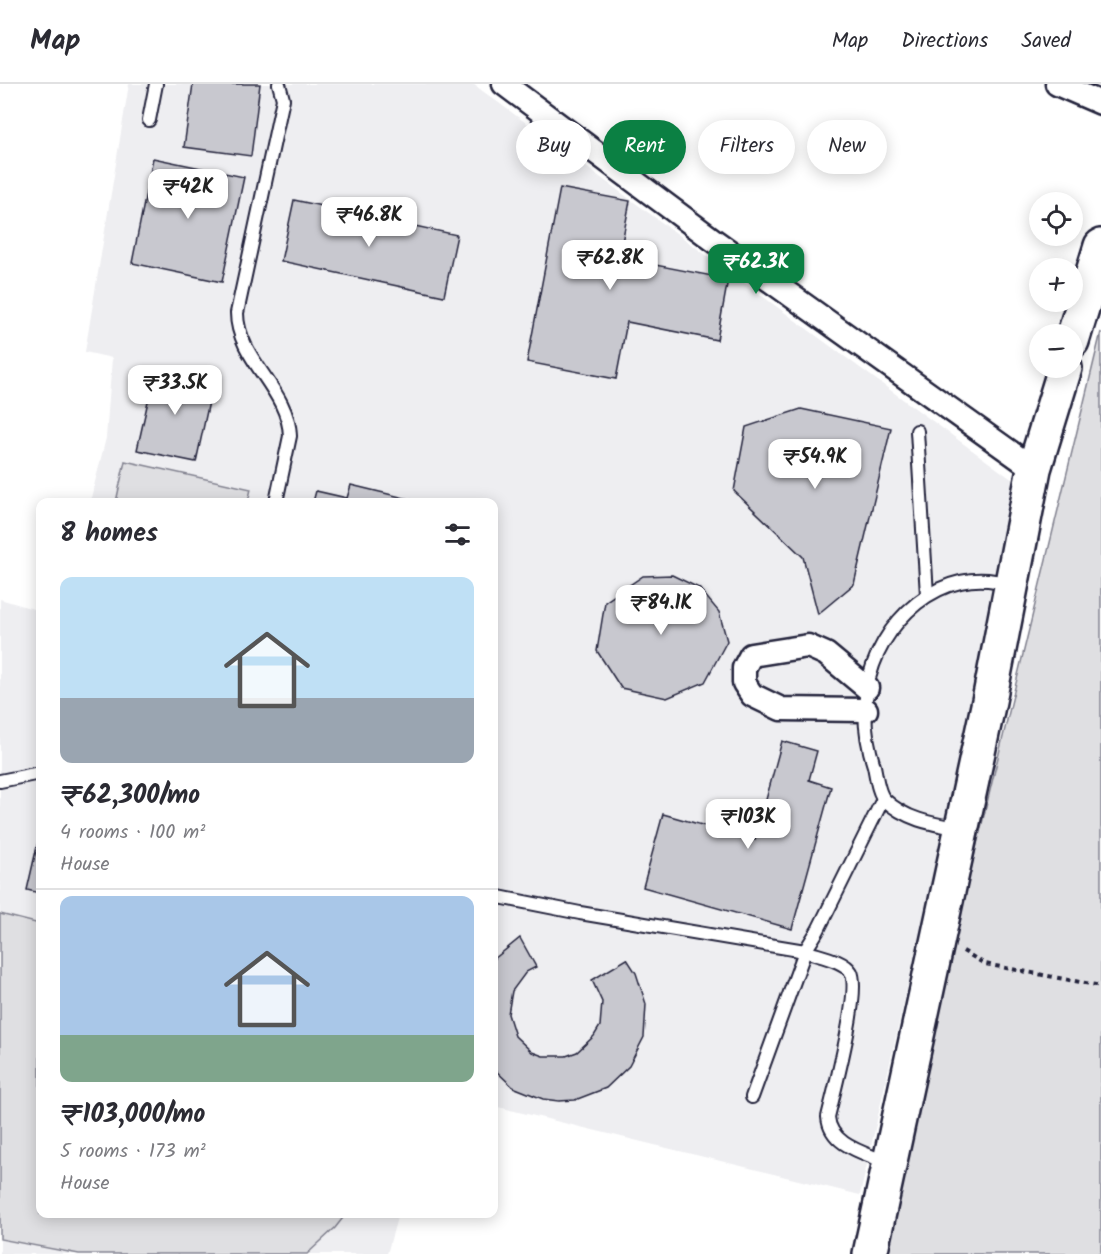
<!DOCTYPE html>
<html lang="en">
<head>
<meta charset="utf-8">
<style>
	:root { --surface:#fff; --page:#f7f7f7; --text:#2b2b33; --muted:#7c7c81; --line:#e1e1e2; --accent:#0b8043 }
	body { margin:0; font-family:Kalam,sans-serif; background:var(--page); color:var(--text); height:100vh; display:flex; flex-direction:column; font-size:22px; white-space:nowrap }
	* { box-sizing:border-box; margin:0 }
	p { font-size:20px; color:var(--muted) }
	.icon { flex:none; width:33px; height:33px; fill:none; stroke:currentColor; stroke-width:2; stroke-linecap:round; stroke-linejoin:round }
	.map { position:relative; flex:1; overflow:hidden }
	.panel { position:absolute; left:36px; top:414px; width:462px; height:720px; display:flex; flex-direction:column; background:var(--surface); border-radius:12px; box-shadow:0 3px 15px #0003 }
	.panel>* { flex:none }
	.guide { position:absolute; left:516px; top:36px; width:495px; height:54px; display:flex; gap:12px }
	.buttons { position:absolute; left:1029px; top:108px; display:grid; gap:12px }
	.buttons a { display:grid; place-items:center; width:54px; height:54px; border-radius:50%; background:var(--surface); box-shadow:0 3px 15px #0003; font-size:30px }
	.price { position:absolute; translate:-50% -51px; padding:0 14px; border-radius:12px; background:#fff; color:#222; font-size:20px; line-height:39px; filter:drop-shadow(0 2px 3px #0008) }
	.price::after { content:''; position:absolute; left:50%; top:36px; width:18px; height:14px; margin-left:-9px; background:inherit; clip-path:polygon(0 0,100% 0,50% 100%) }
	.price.active { background:var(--accent); color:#fff }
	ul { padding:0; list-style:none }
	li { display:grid; align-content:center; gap:12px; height:318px; padding:0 24px }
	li+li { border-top:2px solid var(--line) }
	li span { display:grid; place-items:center; height:186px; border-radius:12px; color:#555 }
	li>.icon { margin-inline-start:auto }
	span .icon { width:108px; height:108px; fill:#fffc; stroke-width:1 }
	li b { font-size:26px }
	h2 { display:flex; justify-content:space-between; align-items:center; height:72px; padding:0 24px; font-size:26px }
	.pill { padding:0 21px; border-radius:27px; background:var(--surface); box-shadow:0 3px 15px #0003; font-size:21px; line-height:54px }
	.pill.active { background:var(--accent); color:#fff }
	header { display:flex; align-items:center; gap:36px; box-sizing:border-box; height:84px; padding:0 30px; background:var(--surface); border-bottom:2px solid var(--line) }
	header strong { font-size:28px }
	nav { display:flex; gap:33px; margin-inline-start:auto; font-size:21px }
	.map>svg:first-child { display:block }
	.built { fill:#eeeef1 }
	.green { fill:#dfdfe2; stroke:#80808e; stroke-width:1.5 }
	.building { fill:#c8c8cf; stroke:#22223b; stroke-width:1.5 }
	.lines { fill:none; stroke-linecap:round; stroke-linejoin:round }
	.lane-casing { stroke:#22223b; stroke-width:16 }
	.street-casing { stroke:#22223b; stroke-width:27 }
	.secondary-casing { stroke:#22223b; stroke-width:38 }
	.path { stroke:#22223b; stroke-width:4; stroke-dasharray:4.5 4.5; stroke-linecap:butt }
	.lane { stroke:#fff; stroke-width:12 }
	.street { stroke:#fff; stroke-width:22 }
	.secondary { stroke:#fff; stroke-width:33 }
</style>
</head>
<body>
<header>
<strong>Map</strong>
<nav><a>Map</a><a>Directions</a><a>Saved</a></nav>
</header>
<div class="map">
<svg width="1101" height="1170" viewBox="0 0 1101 1170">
	<rect width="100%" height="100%" fill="#fff"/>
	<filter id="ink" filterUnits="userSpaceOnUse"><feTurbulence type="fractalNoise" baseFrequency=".0167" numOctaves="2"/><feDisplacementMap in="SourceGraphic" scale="12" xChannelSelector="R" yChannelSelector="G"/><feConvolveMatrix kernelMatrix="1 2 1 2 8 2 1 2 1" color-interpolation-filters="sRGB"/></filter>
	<g filter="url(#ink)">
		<!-- built -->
		<g class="built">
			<polygon points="129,0 473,0 1021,402 860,1111 494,1022 494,418 90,418 106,354 112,274 85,268"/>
			<polygon points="0,515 40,527 40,1130 398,1130 387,1170 0,1170"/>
		</g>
		<!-- green -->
		<g class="green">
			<polygon points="1101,248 1101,1170 888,1170 948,880"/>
			<polygon points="125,377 251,405 248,418 116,418"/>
			<polygon points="0,830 40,840 40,1130 346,1130 335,1144 307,1170 79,1170 0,1155"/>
		</g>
		<!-- building -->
		<g class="building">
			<polygon points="193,0 260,0 251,72 184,63"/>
			<polygon points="153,74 244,93 222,198 132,179"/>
			<polygon points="560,104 630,117 619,174 728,195 717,256 627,238 616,295 527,278"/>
			<polygon points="294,116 457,151 444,212 281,177"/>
			<polygon points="155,286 213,299 196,378 137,366"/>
			<polygon points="801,325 891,344 854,500 818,530 803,473 734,407 746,343"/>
			<polygon points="351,401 421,418 313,418 316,407 347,414"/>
			<polygon points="672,491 699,504 719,528 727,557 705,598 667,614 621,604 597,567 605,518 643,492"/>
			<polygon points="782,657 817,667 809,696 831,703 792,845 643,803 663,730 755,756"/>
			<polygon points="40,749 40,809 27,806"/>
			<polygon points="520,854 536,883 526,888 512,907 508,930 515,952 532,968 543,972 566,972 577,968 594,952 600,942 602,918 592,896 627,875 636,889 646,920 644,953 629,982 606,1004 575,1016 559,1017 543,1015 513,1003 494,985 494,875"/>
		</g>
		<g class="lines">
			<defs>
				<g id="lane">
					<polyline points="149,36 156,0"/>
					<polyline points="917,347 927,511"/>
					<path d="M276,418L290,352C289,306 237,275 237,229L283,15L279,0"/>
					<polyline points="0,697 40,689"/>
					<path d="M961,745C933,740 906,736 885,716C878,710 876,691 874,682C866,657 863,631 867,605C877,539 942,477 1011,501"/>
					<polyline points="494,812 580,829 805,867 818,846 883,715"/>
					<path d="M752,1013L805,867C818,872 844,876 851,888C861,906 834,1008 828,1033C830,1062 866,1069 888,1079"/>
				</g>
				<g id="street">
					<polyline points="504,0 712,155 1034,385"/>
					<polyline points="1057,0 1101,19"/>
					<polyline points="866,626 781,625 752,611 744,599 744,584 751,571 808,562 826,570 867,604"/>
				</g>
				<g id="secondary">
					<polyline points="1072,257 1101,162"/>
					<polyline points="870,1170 989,617 1034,385 1065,284"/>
				</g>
			</defs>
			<!-- lane casing -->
			<use href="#lane" class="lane-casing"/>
			<!-- street casing -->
			<use href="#street" class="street-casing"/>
			<!-- secondary casing -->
			<use href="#secondary" class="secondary-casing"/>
			<!-- path -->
			<polyline class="path" points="963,867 985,880 1101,902"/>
			<!-- lane -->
			<use href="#lane" class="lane"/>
			<!-- street -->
			<use href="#street" class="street"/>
			<!-- secondary -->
			<use href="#secondary" class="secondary"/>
		</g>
	</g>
</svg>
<div class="buttons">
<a><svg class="icon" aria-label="locate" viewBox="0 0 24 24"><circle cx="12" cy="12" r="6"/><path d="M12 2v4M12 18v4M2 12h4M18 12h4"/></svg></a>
<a>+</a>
<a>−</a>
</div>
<b class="price" style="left:188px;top:136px">₹42K</b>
<b class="price" style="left:369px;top:164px">₹46.8K</b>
<b class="price" style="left:610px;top:207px">₹62.8K</b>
<b class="price active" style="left:756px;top:211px">₹62.3K</b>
<b class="price" style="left:175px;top:332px">₹33.5K</b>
<b class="price" style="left:815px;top:406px">₹54.9K</b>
<b class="price" style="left:661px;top:552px">₹84.1K</b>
<b class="price" style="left:748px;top:766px">₹103K</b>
<div class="guide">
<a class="pill">Buy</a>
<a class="pill active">Rent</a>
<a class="pill">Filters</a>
<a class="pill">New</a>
</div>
<section class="panel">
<h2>8 homes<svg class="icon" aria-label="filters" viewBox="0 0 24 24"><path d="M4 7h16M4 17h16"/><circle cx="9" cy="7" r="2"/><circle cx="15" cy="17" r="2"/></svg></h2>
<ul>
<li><span style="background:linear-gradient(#bfe0f5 65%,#9aa5b1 0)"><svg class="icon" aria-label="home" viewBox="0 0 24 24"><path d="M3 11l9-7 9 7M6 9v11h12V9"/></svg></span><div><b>₹62,300/mo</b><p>4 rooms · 100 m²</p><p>House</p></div></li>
<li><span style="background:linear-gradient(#a9c7e8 75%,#7fa58c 0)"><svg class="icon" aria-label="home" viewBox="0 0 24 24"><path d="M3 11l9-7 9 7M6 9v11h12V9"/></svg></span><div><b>₹103,000/mo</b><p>5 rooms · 173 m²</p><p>House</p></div></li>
</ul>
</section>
</div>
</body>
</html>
